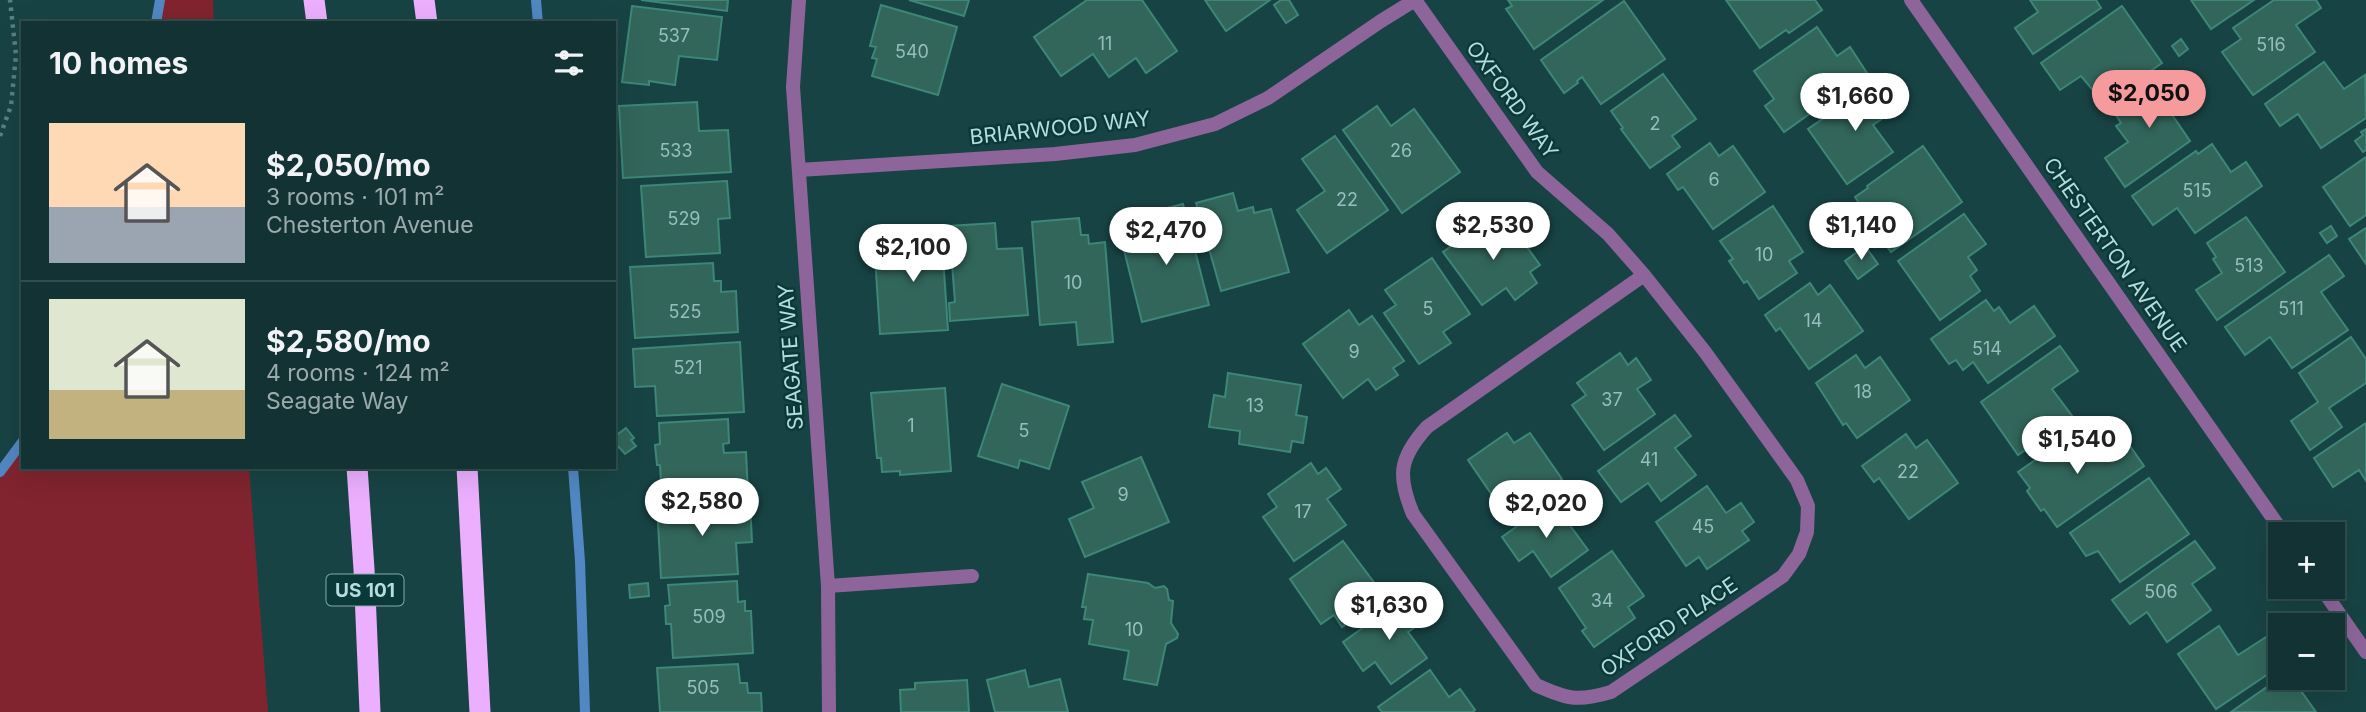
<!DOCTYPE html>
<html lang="en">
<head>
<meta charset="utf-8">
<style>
	:root { --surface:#123233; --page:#1f3e3f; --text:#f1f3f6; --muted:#9caaac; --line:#314d4e; --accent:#f59b9d }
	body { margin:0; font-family:Inter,sans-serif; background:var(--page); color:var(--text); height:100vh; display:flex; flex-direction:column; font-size:26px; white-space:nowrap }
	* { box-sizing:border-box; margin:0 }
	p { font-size:23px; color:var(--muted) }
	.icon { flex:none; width:38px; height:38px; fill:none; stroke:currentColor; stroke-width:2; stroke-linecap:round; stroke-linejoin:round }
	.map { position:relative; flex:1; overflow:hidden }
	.sheet { position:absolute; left:21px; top:21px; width:595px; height:448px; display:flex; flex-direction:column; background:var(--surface); border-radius:0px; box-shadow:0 7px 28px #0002,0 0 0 2px var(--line) }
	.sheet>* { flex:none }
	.controls { position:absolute; left:2268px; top:522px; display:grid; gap:14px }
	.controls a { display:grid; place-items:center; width:77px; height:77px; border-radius:0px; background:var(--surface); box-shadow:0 7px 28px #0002,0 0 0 2px var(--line); font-size:35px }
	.price { position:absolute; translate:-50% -60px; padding:0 16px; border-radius:24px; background:#fff; color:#222; font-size:23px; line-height:46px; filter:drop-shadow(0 2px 4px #0008) }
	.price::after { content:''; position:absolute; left:50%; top:42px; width:21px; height:16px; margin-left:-10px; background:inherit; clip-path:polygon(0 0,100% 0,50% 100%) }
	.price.active { background:var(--accent); color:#111 }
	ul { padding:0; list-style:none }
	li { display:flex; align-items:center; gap:21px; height:175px; padding:0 28px }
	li+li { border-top:2px solid var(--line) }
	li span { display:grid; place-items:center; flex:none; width:196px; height:140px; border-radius:0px; color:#555 }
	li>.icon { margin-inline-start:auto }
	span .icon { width:84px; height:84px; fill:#fffc; stroke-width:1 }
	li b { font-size:30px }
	h2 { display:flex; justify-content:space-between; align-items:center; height:84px; padding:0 28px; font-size:30px }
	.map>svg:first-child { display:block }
	.green { fill:#81242f }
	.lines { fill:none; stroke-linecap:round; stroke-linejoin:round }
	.stream { stroke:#5187c2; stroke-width:10 }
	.building { fill:#32665b; stroke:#3c8777; stroke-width:2 }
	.path { stroke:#598282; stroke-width:4.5; stroke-dasharray:3.5 5; stroke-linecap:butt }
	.minor { stroke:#8e659b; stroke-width:14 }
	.motorway { stroke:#ebaffe; stroke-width:21 }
	.labels { text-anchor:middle; stroke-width:5; stroke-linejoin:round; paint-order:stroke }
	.number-label { font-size:18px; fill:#95bebc }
	.shield { fill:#0b393a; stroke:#83abab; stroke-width:2 }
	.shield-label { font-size:19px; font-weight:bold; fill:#b6dcdc }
	.street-label { font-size:21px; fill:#b6dcdc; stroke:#0b393a }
</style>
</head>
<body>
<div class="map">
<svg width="2366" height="712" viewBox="0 0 2366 712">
	<rect width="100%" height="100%" fill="#184344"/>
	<!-- green -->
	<g class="green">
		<polygon points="160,0 213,0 214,23 156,23"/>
		<polygon points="23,441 23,467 249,467 268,712 0,712 0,472"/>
	</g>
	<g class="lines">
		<!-- stream -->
		<g class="stream">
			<polyline points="536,0 538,23"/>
			<polyline points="156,23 160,0"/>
			<polyline points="573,467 580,561 585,712"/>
			<polyline points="0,472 23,441"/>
		</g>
	</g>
	<!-- building -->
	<g class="building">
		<polygon points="641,0 728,0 727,11"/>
		<polygon points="909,0 969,0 964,16"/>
		<polygon points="1087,0 1142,0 1177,51 1146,73 1136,58 1109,77 1093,54 1061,76 1034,37"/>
		<polygon points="1205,0 1270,0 1226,31"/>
		<polygon points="1281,0 1289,0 1298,15 1286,23 1274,5"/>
		<polygon points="1508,0 1603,0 1534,49 1506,9 1512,6"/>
		<polygon points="1726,0 1815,0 1822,10 1789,33 1786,30 1760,48"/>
		<polygon points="2030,0 2096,0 2101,8 2033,54 2015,28 2038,12"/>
		<polygon points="2191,0 2254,0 2211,29"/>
		<polygon points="2274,0 2316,0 2321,8 2296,25 2315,52 2253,95 2222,52 2241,39 2233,28"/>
		<polygon points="1624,1 1665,59 1601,104 1582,77 1577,81 1578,83 1564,93 1541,60"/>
		<polygon points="881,5 957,27 938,95 872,76 877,59 872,58 876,47 870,46"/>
		<polygon points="632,6 722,17 717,60 679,56 675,85 649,81 649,85 622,82"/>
		<polygon points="2122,6 2162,63 2106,102 2104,100 2102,101 2081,76 2060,90 2041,63"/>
		<polygon points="1817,27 1837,56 1850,47 1867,73 1784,132 1765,106 1774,99 1754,71"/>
		<polygon points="2181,39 2188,49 2179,56 2172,46"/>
		<polygon points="2324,62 2344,89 2365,75 2366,118 2321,148 2298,114 2280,126 2265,104"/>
		<polygon points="2170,73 2191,104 2173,116 2190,141 2125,187 2105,158 2128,142 2116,126 2121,123 2114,112"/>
		<polygon points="1663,74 1696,119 1672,136 1680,147 1650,168 1621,129 1623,128 1611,111"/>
		<polygon points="1875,82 1895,110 1873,125 1893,152 1847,184 1808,129"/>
		<polygon points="697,102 699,131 728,130 731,172 623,178 619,106"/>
		<polygon points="1377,106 1391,126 1414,109 1460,172 1402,213 1343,130"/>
		<polygon points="2366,129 2366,150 2363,152 2355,141 2363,135 2361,132"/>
		<polygon points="1335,136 1388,210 1327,253 1297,210 1325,191 1302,159"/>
		<polygon points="1710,143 1719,156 1733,146 1765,192 1713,229 1683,187 1678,190 1667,174"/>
		<polygon points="2212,144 2231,172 2246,162 2262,186 2195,233 2177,208 2153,225 2132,196 2196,151 2198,154"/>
		<polygon points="1923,146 1962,202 1891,252 1864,214 1866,213 1855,197 1868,188 1867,186"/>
		<polygon points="2366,157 2366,215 2350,226 2323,187"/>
		<polygon points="727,181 730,218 718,219 720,253 646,257 641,186"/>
		<polygon points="1233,193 1238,211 1253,207 1254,213 1271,209 1289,272 1221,291 1196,203"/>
		<polygon points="1183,204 1209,305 1142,322 1123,246 1151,239 1144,214"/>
		<polygon points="1773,206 1803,252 1789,261 1797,273 1759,299 1747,281 1744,283 1729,261 1733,259 1720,241"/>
		<polygon points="1964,214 1986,244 1968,257 1977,270 1970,276 1980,291 1940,320 1898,261"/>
		<polygon points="2246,217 2285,272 2217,320 2196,290 2222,273 2213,259 2216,257 2207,243"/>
		<polygon points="1079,218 1081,235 1088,235 1089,244 1105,242 1113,342 1078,345 1076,322 1040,325 1032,222"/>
		<polygon points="1489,219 1499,233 1511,225 1540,265 1530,272 1537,283 1515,300 1506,288 1482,305 1443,252"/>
		<polygon points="995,223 997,249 1022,248 1028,315 950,321 949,303 955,302 949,226"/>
		<polygon points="2331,226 2337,236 2327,243 2320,233"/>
		<polygon points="941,227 948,330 880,334 875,257 889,256 889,247 901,246 899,229"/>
		<polygon points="2366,228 2366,264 2349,239"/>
		<polygon points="1865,246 1878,264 1858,279 1845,261"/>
		<polygon points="2329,255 2344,276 2321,292 2348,330 2292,368 2270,337 2245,355 2225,327"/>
		<polygon points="1432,258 1470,314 1443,332 1451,343 1419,364 1384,313 1396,305 1385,290"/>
		<polygon points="713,263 714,281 721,281 721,292 736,291 738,332 635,338 630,267"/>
		<polygon points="1810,283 1818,295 1830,285 1863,331 1809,369 1780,328 1776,331 1765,315"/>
		<polygon points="1986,300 1994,311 1999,307 2010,323 2034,306 2055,336 1988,383 1973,362 1963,370 1956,360 1949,364 1931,339"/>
		<polygon points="1349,310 1359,325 1372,316 1404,361 1393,368 1398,375 1376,390 1368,379 1343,398 1303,344"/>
		<polygon points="2351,337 2366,359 2366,383 2329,408 2342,427 2310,450 2291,421 2318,402 2299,373"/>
		<polygon points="740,342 744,412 657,416 655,386 635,387 633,349"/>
		<polygon points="2060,346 2078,371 2052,389 2073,417 2018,455 1981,402"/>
		<polygon points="1620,353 1628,365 1636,358 1651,380 1637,389 1655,414 1604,450 1572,405 1586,395 1577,383"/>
		<polygon points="1856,355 1865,368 1880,357 1910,400 1857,438 1846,423 1843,425 1816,383"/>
		<polygon points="1228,373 1301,385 1296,415 1307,417 1303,443 1292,441 1290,452 1239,444 1240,431 1209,427 1214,395 1225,397"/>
		<polygon points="1002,384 1069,406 1049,469 1020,460 1018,468 978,456"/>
		<polygon points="945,388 951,471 900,475 900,471 882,472 881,458 877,458 871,393"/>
		<polygon points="1675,415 1691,436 1675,448 1696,475 1661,501 1648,483 1621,502 1598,471"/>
		<polygon points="728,419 729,443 723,444 724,453 746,452 748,493 662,498 660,465 657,465 655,445 660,444 659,423"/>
		<polygon points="2366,423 2366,481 2359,470 2333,487 2314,458"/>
		<polygon points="626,428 634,438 631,440 636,446 625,454 619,447 616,449 614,446 614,437"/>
		<polygon points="2076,431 2090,451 2096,447 2102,456 2125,439 2144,466 2057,527 2044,509 2041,511 2027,491 2030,488 2018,472"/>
		<polygon points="1507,433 1514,443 1530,433 1562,479 1507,517 1468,460"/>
		<polygon points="1906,434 1916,448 1927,440 1958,483 1909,519 1879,478 1874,482 1862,466"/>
		<polygon points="1141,457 1169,522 1085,557 1069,519 1094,508 1082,482"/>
		<polygon points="1311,463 1318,474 1326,468 1341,489 1327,499 1346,525 1294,561 1263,517 1277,507 1268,494"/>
		<polygon points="2149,478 2189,534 2120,582 2098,551 2086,556 2070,533"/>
		<polygon points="1707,486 1726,513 1741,503 1754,522 1742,531 1749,540 1707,569 1699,557 1686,566 1656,522"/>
		<polygon points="750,500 752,542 736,543 738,574 661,578 657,505"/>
		<polygon points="1552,501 1588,550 1551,577 1533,551 1519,561 1502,537"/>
		<polygon points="1343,541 1385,597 1342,627 1334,615 1321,624 1290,579"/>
		<polygon points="2195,541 2215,568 2192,584 2211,610 2167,642 2147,612 2130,624 2112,600"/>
		<polygon points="1612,551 1644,596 1628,607 1635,618 1594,647 1582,631 1586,628 1559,588"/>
		<polygon points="1088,574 1148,583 1155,588 1164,586 1167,589 1169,600 1173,601 1171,623 1178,634 1177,638 1166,644 1157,685 1124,679 1129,651 1089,644 1093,620 1084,619 1086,607 1082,607"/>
		<polygon points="737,581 738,602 745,601 745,611 751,611 753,653 673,658 671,624 666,624 665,606 670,605 668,585"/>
		<polygon points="648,583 649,596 630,598 629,585"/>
		<polygon points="1406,597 1423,622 1408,632 1427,658 1391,684 1375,662 1363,671 1343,642"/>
		<polygon points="2219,626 2238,655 2266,637 2280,658 2280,666 2216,709 2178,654"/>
		<polygon points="738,664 740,683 747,683 748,693 761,693 762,712 660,712 657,668"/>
		<polygon points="1025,670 1029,687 1060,679 1068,712 995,712 987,680"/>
		<polygon points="1430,670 1449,697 1460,689 1475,710 1473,712 1382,712 1378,707"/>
		<polygon points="2281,677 2291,677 2316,712 2231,712"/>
		<polygon points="967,680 969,712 901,712 900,690 915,689 915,683"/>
	</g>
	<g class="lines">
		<!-- path -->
		<polyline class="path" points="0,136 11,106 16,55 10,0"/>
		<!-- minor -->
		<g class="minor">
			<polyline points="799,0 793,87 828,586 829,712"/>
			<path d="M1415,0L1537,172L1608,234L1644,275L1705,352L1797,480L1808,506L1807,532L1799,554L1783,576L1611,692C1577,702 1567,699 1536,685L1413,514C1397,476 1399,458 1427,427L1644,275"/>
			<polyline points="1911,0 2284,534"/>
			<polyline points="799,170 1055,154 1135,145 1215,124 1268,98 1381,21 1415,0"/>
			<polyline points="828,586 972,576"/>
			<polyline points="2320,586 2366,652"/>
		</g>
		<!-- motorway -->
		<g class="motorway">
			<polyline points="314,0 317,23"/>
			<polyline points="424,0 427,23"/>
			<polyline points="357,467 364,569 370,712"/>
			<polyline points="467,467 480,712"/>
		</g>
	</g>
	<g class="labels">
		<!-- number labels -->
		<g class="number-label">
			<text x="674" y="42">537</text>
			<text x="1105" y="50">11</text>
			<text x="2271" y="51">516</text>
			<text x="912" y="58">540</text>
			<text x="1655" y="130">2</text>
			<text x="676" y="157">533</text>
			<text x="1401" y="157">26</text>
			<text x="1714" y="186">6</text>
			<text x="2197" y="197">515</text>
			<text x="1347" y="206">22</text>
			<text x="684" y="225">529</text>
			<text x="1764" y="261">10</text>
			<text x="2249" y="272">513</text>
			<text x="1073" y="289">10</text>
			<text x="1428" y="315">5</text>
			<text x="2291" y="315">511</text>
			<text x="685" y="318">525</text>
			<text x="1813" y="327">14</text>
			<text x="1987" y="355">514</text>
			<text x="1354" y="358">9</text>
			<text x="688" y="374">521</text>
			<text x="1863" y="398">18</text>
			<text x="1612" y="406">37</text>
			<text x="1255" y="412">13</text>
			<text x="911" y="432">1</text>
			<text x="1024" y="437">5</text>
			<text x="1649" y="466">41</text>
			<text x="1908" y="478">22</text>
			<text x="1123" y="501">9</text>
			<text x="1303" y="518">17</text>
			<text x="1703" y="533">45</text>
			<text x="2161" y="598">506</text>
			<text x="1602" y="607">34</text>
			<text x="709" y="623">509</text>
			<text x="1134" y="636">10</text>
			<text x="703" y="694">505</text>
		</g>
		<!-- shield labels -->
		<rect class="shield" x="326.5" y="574.5" width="77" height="31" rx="5"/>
		<g class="shield-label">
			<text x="365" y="597">US 101</text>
		</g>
		<!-- street labels -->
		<g class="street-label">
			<text transform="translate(1512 100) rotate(54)" y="7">OXFORD WAY</text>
			<text transform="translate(1060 128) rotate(-6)" y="7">BRIARWOOD WAY</text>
			<text transform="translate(2115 255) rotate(55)" y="7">CHESTERTON AVENUE</text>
			<text transform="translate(791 357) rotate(-94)" y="7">SEAGATE WAY</text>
			<text transform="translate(1669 627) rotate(-34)" y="7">OXFORD PLACE</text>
		</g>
	</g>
</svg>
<div class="controls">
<a>+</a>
<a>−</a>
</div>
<b class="price active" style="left:2149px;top:130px">$2,050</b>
<b class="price" style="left:1855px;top:133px">$1,660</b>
<b class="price" style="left:1493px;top:262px">$2,530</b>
<b class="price" style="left:1861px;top:262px">$1,140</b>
<b class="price" style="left:1166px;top:267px">$2,470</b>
<b class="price" style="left:913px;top:284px">$2,100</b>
<b class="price" style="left:2077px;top:476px">$1,540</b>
<b class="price" style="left:702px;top:538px">$2,580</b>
<b class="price" style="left:1546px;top:540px">$2,020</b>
<b class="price" style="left:1389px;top:642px">$1,630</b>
<section class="sheet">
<h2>10 homes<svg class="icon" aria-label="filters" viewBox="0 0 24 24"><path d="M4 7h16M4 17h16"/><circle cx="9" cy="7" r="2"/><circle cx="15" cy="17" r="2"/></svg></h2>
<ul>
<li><span style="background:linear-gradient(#ffd9b3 60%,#9aa5b1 0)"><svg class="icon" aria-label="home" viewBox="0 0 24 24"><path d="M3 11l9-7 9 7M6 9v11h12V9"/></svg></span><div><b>$2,050/mo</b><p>3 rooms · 101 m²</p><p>Chesterton Avenue</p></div></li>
<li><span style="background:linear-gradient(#dfe7d0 65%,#c2b280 0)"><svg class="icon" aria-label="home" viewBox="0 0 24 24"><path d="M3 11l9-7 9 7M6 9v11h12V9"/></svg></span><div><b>$2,580/mo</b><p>4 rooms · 124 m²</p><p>Seagate Way</p></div></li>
</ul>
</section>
</div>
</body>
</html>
